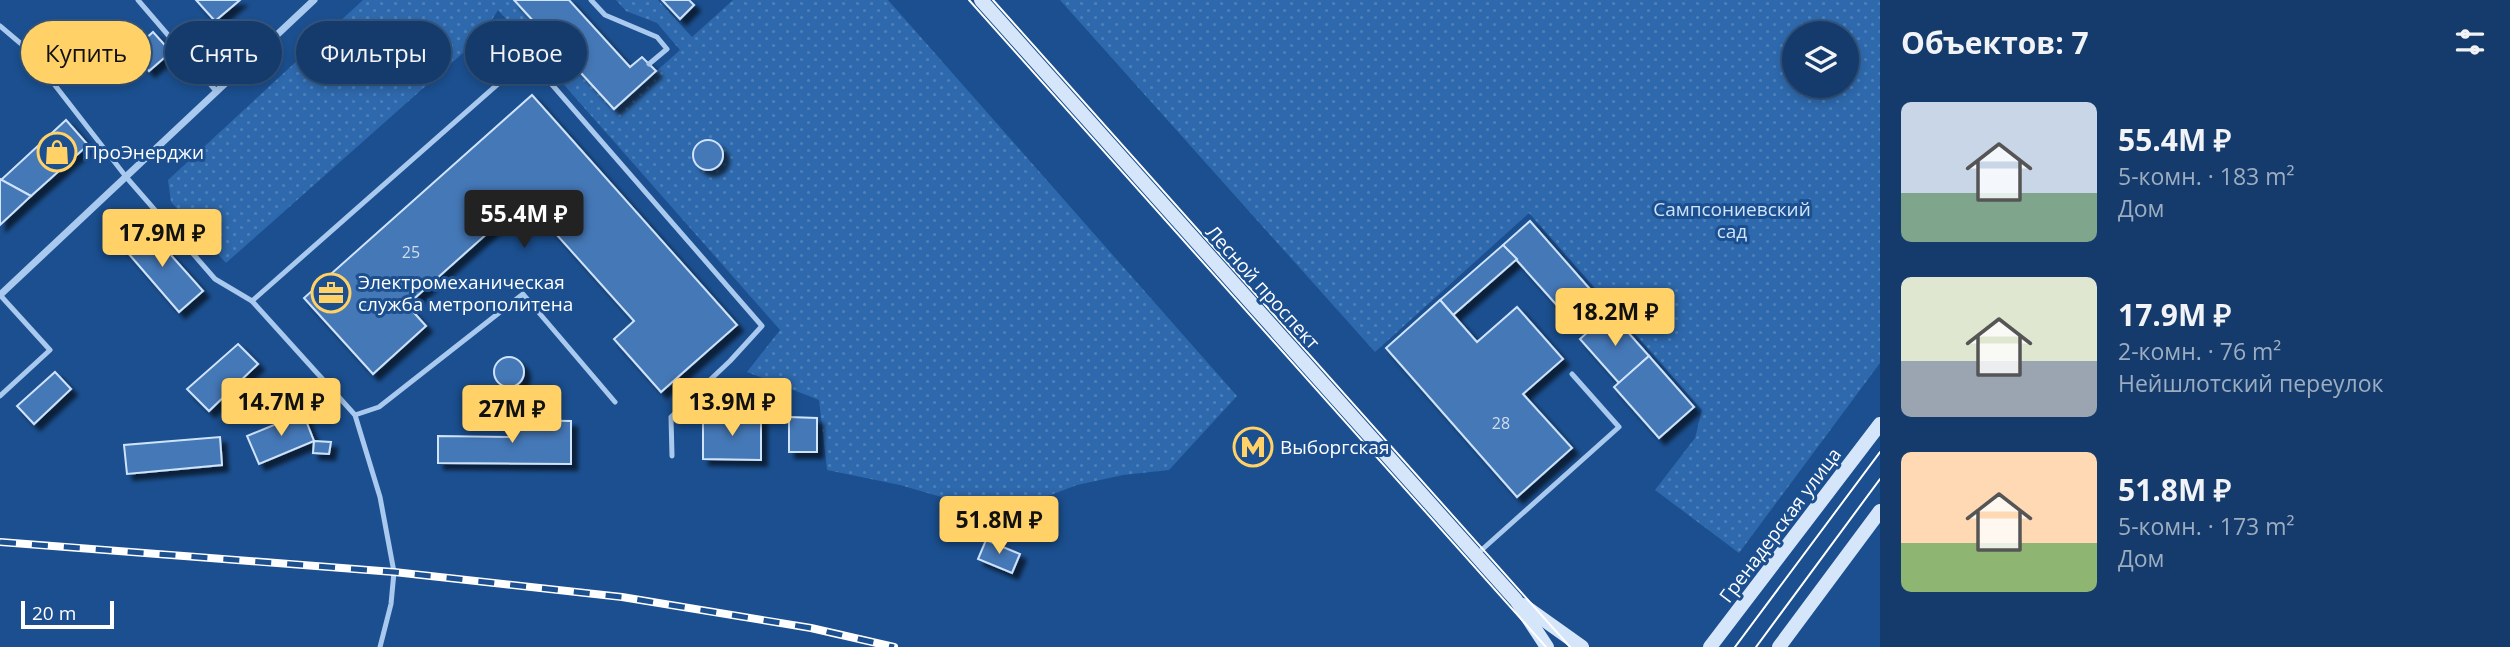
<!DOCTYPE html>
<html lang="ru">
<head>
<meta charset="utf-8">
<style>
	:root { --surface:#143b6b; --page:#214673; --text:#f1f3f6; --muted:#9dadc1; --line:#33557e; --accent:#ffd166 }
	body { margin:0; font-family:"Open Sans",sans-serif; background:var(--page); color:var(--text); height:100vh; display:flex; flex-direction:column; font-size:26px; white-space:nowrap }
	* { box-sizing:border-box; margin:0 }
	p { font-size:23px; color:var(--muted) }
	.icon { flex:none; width:38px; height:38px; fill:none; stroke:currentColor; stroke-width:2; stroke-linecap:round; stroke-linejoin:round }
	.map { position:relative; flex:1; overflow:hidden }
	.sheet { display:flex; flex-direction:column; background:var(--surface); width:630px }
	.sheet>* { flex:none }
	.top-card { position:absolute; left:21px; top:21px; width:665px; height:63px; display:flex; gap:14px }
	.fabs { position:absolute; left:1782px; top:21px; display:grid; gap:14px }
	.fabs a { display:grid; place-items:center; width:77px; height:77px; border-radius:50%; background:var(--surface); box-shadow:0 4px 10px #0003,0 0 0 2px var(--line); font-size:35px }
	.scale { position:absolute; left:21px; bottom:18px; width:93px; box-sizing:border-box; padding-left:7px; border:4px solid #fff; border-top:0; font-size:19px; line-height:24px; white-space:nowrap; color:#fff; -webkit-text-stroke:5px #1b4f8f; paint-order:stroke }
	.price { position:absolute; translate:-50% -60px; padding:0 16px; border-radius:7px; background:var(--accent); color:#111; font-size:23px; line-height:46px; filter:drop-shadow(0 2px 4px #0008) }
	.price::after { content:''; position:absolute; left:50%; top:42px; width:21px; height:16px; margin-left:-10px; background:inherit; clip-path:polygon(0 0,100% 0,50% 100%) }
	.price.selected { background:#222; color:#fff }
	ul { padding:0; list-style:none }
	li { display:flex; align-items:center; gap:21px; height:175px; padding:0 21px }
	li span { display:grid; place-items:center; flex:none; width:196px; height:140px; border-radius:10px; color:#555 }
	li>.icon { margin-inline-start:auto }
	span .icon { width:84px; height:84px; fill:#fffc; stroke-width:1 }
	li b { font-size:30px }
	h2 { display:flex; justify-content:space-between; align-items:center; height:84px; padding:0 21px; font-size:30px }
	.pill { padding:0 24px; border-radius:32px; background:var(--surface); box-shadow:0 4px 10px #0003,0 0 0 2px var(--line); font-size:24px; line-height:63px }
	.pill.selected { background:var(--accent); color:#111 }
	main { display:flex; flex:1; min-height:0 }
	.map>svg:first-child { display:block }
	.park { fill:url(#park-dots); fill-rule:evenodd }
	.building { fill:#4478b7; stroke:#cfe3fa; stroke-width:2; filter:url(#shadow) }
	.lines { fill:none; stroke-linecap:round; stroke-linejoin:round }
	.lane { stroke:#a9c9ee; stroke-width:5 }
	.street { stroke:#a9c9ee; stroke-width:7 }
	.secondary { stroke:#d6e6fa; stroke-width:14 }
	.tram { stroke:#fff; stroke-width:2 }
	.rail-casing { stroke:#fff; stroke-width:8 }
	.rail { stroke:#1b4f8f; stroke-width:5; stroke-dasharray:16; stroke-linecap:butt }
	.labels { text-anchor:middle; stroke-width:6; stroke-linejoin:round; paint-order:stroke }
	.number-label { font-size:16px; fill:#d0dded }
	.poi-label { font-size:19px; fill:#fff; stroke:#1b4f8f; text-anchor:start }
	.park-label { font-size:19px; fill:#cfe3fa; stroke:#1b4f8f }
	.street-label { font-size:19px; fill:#fff; stroke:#1b4f8f }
</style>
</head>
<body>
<main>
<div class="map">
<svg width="1880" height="647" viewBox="0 0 1880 647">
	<defs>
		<pattern id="park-dots" width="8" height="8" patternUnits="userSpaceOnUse" patternTransform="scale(1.75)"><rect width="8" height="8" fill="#2e69ad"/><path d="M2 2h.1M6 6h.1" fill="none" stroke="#4d80b9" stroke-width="1.8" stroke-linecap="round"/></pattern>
		<filter id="shadow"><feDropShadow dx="6" dy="6" stdDeviation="2" flood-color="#0009"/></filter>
	</defs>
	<rect width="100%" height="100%" fill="#1b4f8f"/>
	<!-- park -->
	<g class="park">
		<polygon points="363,0 514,0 614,109 680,50 657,23 626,11 616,0 658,0 692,37 733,0 888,0 1237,396 1169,470 1123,475 1077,485 1000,514 900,485 827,470 819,400 747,372 780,330 498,10 482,36 226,263 171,202 168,180"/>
		<path d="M1060,0H1880V363L1739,553L1655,490L1695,438L1702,410L1529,213L1375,352ZM1846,33V86H1794V33Z"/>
	</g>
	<!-- building -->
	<g class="building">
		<polygon points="196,0 240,0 215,21"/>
		<polygon points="514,0 569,0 630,67 642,57 656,71 614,109"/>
		<polygon points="662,0 689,0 694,5 680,19"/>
		<polygon points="153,32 171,52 149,71 132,51"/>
		<polygon points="532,95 737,325 661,392 614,339 634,321 531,206 518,206 407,305 426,326 373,374 304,298"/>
		<polygon points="66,120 88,145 31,196 1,180"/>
		<circle cx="708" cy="155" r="15"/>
		<polygon points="0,179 31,196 0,225"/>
		<polygon points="1530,221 1589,288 1562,311 1503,245"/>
		<polygon points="145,226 203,291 179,312 122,246"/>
		<polygon points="1503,245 1517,259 1453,315 1440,300"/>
		<polygon points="1440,300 1477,342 1517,307 1563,359 1523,394 1572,448 1517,497 1386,348"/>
		<polygon points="1610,312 1649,356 1619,383 1580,339"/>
		<polygon points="238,344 258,364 209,411 187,389"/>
		<polygon points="1649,356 1694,407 1659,438 1614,387"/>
		<circle cx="509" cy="372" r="15"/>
		<polygon points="55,372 71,389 34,424 17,406"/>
		<polygon points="303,413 314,441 259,464 247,436"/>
		<polygon points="703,416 761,417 761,460 703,459"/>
		<polygon points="789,417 817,418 817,452 789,452"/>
		<polygon points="510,420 571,421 571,464 438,463 438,436 510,437"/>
		<polygon points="220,437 222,465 127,474 124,445"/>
		<polygon points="314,441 331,442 329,454 313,453"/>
		<polygon points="986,540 1020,554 1012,573 978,559"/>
	</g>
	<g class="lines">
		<!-- lane -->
		<g class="lane">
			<polyline points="138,0 217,92"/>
			<polyline points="591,0 605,15 657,37 667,49 649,64"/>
			<polyline points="0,26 26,48 127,178 215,279 252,301 355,415 380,497 394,572 391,604 380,647"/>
			<polyline points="252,301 516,68 528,67 541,72 762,326 730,361 671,417 672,456"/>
			<polyline points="0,396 50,350 0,295"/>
			<polyline points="355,415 379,407 523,294 615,402"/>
			<polyline points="1476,555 1619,427 1572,374"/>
		</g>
		<!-- street -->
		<polyline class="street" points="0,295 314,0"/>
		<!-- secondary -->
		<g class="secondary">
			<polyline points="981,0 1516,600 1547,647"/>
			<polyline points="1523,605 1582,647"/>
			<polyline points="1710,647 1880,424"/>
			<polyline points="1779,647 1880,511"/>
		</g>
		<!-- tram -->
		<g class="tram">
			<polyline points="969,0 1546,647"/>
			<polyline points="993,0 1570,647"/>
			<polyline points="1735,647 1880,452"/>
			<polyline points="1756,647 1880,479"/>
		</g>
		<defs>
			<polyline id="rail" points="0,542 394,572 622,597 811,628 894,647"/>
		</defs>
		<!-- rail casing -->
		<use href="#rail" class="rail-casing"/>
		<!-- rail -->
		<use href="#rail" class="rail"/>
	</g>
	<!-- icons -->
	<defs>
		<symbol id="shop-ring" viewBox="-11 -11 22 22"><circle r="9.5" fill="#1b4f8f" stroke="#ffd166" stroke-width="1.5"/><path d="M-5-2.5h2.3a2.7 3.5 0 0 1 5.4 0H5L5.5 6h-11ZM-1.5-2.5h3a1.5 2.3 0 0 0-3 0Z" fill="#ffd166"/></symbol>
		<symbol id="office-ring" viewBox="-11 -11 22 22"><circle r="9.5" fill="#1b4f8f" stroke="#ffd166" stroke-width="1.5"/><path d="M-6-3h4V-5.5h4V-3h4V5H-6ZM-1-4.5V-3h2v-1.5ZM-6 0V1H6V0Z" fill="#ffd166"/></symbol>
		<symbol id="metro-ring" viewBox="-11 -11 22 22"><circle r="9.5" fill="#1b4f8f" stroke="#ffd166" stroke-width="1.5"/><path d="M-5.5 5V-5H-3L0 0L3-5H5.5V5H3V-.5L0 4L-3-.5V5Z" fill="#ffd166"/></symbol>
	</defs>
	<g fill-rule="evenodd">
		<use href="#shop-ring" x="35" y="130" width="44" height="44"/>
		<use href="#office-ring" x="309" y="271" width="44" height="44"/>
		<use href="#metro-ring" x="1231" y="425" width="44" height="44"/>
	</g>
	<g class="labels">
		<!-- number labels -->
		<g class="number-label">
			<text x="411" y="258">25</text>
			<text x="1501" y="429">28</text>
		</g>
		<!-- poi labels -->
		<g class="poi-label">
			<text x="84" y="159">ПроЭнерджи</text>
			<text x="358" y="289">Электромеханическая<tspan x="358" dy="22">служба метрополитена</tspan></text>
			<text x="1280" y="454">Выборгская</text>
		</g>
		<!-- park labels -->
		<g class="park-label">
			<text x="1732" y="216">Сампсониевский<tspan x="1732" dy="22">сад</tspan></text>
		</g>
		<!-- street labels -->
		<g class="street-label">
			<text transform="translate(1263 287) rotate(48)" y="7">Лесной проспект</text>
			<text transform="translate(1780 525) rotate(-53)" y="7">Гренадерская улица</text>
		</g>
	</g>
</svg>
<div class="fabs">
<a><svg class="icon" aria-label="layers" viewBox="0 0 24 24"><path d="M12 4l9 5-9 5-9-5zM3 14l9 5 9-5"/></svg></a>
</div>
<div class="scale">20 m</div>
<b class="price selected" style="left:524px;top:250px">55.4M ₽</b>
<b class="price" style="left:162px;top:269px">17.9M ₽</b>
<b class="price" style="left:1615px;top:348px">18.2M ₽</b>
<b class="price" style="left:281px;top:438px">14.7M ₽</b>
<b class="price" style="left:732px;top:438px">13.9M ₽</b>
<b class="price" style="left:512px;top:445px">27M ₽</b>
<b class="price" style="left:999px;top:556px">51.8M ₽</b>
<div class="top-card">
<a class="pill selected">Купить</a>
<a class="pill">Снять</a>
<a class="pill">Фильтры</a>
<a class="pill">Новое</a>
</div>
</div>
<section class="sheet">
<h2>Объектов: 7<svg class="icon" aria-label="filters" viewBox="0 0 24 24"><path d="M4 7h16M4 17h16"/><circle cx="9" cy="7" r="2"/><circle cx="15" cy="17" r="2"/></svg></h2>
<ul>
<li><span style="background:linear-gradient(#c9d6e8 65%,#7fa58c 0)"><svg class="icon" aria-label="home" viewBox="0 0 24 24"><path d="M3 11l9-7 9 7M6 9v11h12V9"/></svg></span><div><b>55.4M ₽</b><p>5-комн. · 183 m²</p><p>Дом</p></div></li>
<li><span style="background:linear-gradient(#dfe7d0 60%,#9aa5b1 0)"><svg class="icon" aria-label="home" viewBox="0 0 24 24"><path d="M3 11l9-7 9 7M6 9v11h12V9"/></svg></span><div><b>17.9M ₽</b><p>2-комн. · 76 m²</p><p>Нейшлотский переулок</p></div></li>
<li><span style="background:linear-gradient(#ffd9b3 65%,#8fb573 0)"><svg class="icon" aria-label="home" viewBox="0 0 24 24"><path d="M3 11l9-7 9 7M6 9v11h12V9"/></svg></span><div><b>51.8M ₽</b><p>5-комн. · 173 m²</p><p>Дом</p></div></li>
</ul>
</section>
</main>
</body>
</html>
